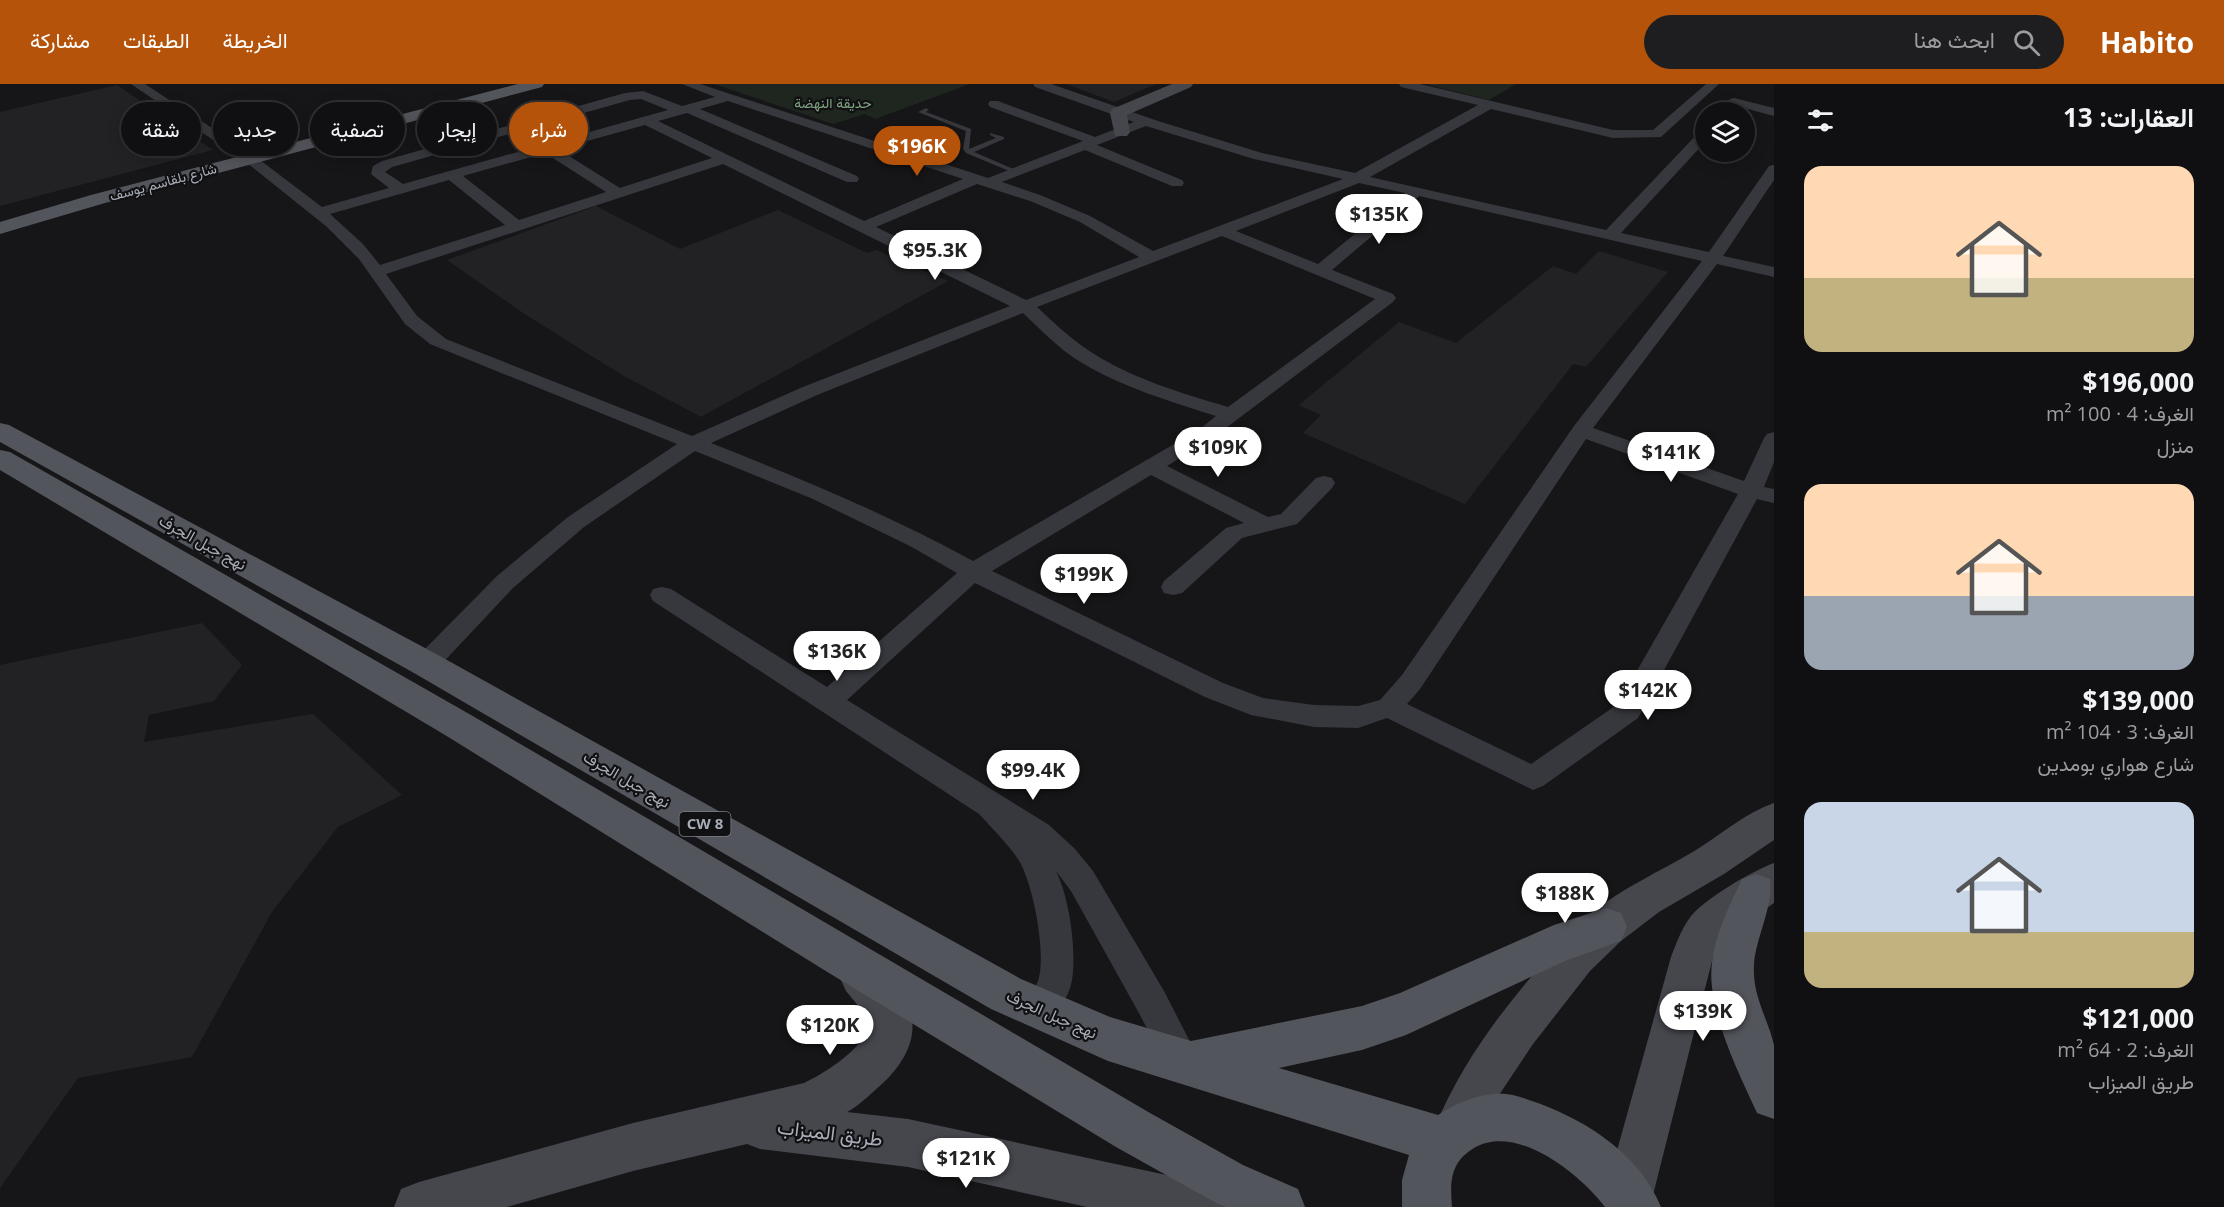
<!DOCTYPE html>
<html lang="ar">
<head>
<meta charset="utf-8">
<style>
	:root { --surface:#101012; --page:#1e1e20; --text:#f1f3f6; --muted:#9c9d9f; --line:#303032; --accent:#b45309 }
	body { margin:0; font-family:"Open Sans",Vazirmatn,sans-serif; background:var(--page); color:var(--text); direction:rtl; height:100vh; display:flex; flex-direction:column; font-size:22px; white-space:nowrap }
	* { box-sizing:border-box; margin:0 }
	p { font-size:20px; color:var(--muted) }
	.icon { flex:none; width:33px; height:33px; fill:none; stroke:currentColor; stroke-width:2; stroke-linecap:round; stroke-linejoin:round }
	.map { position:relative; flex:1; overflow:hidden; direction:ltr }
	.sheet { display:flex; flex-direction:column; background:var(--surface); width:450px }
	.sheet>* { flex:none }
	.top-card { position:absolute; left:18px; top:18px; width:570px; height:54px; direction:rtl; display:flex; gap:12px }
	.controls { position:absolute; left:1695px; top:18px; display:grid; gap:12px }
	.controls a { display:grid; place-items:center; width:60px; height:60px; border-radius:50%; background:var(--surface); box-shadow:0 3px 15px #0003,0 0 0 2px var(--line); font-size:30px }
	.price { position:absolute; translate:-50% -51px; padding:0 14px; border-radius:21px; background:#fff; color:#222; font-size:20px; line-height:39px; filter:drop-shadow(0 2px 3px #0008) }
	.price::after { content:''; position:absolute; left:50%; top:36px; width:18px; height:14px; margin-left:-9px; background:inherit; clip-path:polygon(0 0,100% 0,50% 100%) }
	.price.current { background:var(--accent); color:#fff }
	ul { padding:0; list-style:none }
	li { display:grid; align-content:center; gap:12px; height:318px; padding:0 30px }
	li span { display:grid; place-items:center; height:186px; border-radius:18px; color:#555 }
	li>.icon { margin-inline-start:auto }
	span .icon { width:108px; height:108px; fill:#fffc; stroke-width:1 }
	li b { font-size:26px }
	h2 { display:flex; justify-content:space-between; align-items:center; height:72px; padding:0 30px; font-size:26px }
	.pill { padding:0 21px; border-radius:27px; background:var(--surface); box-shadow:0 3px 15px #0003,0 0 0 2px var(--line); font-size:21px; line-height:54px }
	.pill.current { background:var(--accent); color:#fff }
	header { display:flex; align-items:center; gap:36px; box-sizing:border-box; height:84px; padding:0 30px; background:var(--accent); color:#fff }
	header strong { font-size:28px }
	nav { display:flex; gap:33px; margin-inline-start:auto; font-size:21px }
	.search { width:420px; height:54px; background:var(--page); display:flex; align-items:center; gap:15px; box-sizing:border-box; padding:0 21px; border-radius:33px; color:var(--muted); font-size:22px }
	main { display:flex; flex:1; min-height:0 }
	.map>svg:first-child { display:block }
	.built { fill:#222225 }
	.green { fill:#1e261f }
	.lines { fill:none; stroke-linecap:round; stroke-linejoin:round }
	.lane { fill:#37383d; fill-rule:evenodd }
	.street { fill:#37383d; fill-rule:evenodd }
	.secondary { fill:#45474d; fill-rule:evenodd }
	.primary { fill:#53555c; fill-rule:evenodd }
	.labels { text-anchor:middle; stroke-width:4.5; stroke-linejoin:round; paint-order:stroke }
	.far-park-label { font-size:14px; fill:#7fa381; stroke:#111113 }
	.far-street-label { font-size:14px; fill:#a8adb8; stroke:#111113 }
	.shield { fill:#111113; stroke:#7b7e86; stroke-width:1.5 }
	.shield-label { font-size:15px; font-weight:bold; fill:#a8adb8 }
	.street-label { font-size:16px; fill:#a8adb8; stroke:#111113 }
	.near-street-label { font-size:20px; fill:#a8adb8; stroke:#111113 }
</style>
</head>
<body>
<header>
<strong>Habito</strong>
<div class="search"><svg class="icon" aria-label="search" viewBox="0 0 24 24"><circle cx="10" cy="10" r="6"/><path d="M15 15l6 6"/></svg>ابحث هنا</div>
<nav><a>الخريطة</a><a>الطبقات</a><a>مشاركة</a></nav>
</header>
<main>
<section class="sheet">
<h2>العقارات: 13<svg class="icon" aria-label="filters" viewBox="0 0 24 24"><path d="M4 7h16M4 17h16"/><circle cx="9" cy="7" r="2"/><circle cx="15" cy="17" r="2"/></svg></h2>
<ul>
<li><span style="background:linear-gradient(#ffd9b3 60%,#c2b280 0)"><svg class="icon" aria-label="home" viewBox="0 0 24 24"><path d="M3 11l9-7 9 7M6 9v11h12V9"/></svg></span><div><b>$196,000</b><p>الغرف: 4 · 100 m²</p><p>منزل</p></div></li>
<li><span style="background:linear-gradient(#ffd9b3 60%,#9aa5b1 0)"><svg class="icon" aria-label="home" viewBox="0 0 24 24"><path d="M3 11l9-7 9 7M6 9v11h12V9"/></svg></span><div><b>$139,000</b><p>الغرف: 3 · 104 m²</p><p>شارع هواري بومدين</p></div></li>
<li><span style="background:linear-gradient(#c9d6e8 70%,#c2b280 0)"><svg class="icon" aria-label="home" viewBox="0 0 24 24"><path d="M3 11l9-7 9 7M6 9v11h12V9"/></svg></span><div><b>$121,000</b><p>الغرف: 2 · 64 m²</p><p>طريق الميزاب</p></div></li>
</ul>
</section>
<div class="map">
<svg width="1774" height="1123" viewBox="0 0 1774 1123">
	<rect width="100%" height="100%" fill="#161618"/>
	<!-- built -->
	<g class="built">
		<polygon points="1066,0 1156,0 1114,18"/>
		<polygon points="117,1 213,66 0,122 0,28"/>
		<polygon points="596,122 680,165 778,126 867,169 876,166 948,197 701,333 622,291 523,229 447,176"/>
		<polygon points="1599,167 1668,188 1586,283 1573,280 1465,420 1303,349 1321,331 1299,321 1399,238 1456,259 1553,182 1576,190"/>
		<polygon points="202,539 242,581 214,617 149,631 144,658 313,630 402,711 338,743 272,828 192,973 78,994 0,1104 0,581"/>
	</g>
	<!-- green -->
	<g class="green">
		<polygon points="714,0 970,0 875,35 865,30 833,40"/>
		<polygon points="1425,0 1516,0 1489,16"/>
	</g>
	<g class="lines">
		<!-- lane -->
		<polygon class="lane" points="926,24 929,26 926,28 971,45 969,65 996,54 990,51 990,49 1004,53 1004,55 974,68 1018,87 1018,89 1014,89 966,69 963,65 966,47 918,28"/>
		<!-- street -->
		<g class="street">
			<path d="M131,0H145L256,73L322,123L389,104L371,90L373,82L382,77L625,9L643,7L682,22L715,13L682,0H700L988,94L1083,57L990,23L988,20L990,17H998L1095,53L1134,38L1035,3L1033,0H1051L1158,37L1262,69L1355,89L1478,21L1401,3L1399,0H1420L1613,46H1653L1706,0H1719L1661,53L1613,54L1491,25L1370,93L1606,146L1701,46L1706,45V57L1621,149L1709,168L1769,82L1774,81V96L1723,172L1774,183V193L1717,180L1593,344L1744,397L1764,354L1767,350L1774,348V378L1764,403L1774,405V419L1757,415L1638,634L1543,702L1533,706L1387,634L1358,644L1314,643L1251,631L1205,613L975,499L847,616L1049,741L1075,765L1093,787L1164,907L1200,977L1194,989L1182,995L1170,989L1140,931L1071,807L1056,787C1069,813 1077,866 1072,896C1070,910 1059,925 1053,938L1041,943L1029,938L1024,926C1028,916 1034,907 1038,897C1047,871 1033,798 1018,775C1007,759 992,744 979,730L653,517L650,511L653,505L662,503L671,505L827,603L957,489L910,462L813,415L695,367L584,443L513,504L435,587L426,590L417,587L413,580L417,573L497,492L568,433L677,360L430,260L405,240L359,175L327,143L247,79ZM641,15L668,26L403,100L385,88L392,83L630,16ZM728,17L963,95L864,137L658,37L687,29L847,98H857L859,95L857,92L700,25ZM645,41L712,74L620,104L558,65ZM1146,42L1254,75L1343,95L1153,167L1090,132L1040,111L1002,98L1085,66L1172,102H1182L1184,99L1182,96L1097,61ZM545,69L606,108L519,136L463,92ZM723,80L1010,222L803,303L692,352L446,255L417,232L386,190ZM449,96L505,141L380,181L363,160L330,130ZM1359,99L1405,109L1318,180L1236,147ZM977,100L1030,117L1080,138L1139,173L1026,216L876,143ZM1419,112L1702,177L1574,342L1402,591L1380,616L1358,622L1314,621L1263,614L1223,599L992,487L1151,391L1244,439L1226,444L1164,497L1161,503L1164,509L1173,511L1182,509L1242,454L1297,440L1332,404L1335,399L1332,394L1324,392L1316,394L1281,430L1268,433L1167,382L1214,353L1393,218L1396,214L1393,210L1332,186ZM1222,152L1375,215L1228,323C1181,309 1133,295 1091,268C1071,255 1054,239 1037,223ZM1023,229C1041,246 1058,264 1079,277C1121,303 1169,317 1216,332L1200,345L973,477C887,430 802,395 711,359L817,311ZM1586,355L1738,410L1618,620L1531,680L1407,620L1420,605Z"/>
			<polygon points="1734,14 1774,24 1774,32 1737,22 1731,28 1718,28 1730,15"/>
		</g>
		<!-- secondary -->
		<g class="secondary">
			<polygon points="1172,0 1193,0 1191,3 1127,31 1130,48 1127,52 1115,52 1110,29 1112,25"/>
			<path d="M1774,719V756L1724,790L1659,828L1621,857L1590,887L1533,960L1499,1011L1476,1060L1459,1067L1442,1060L1435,1043C1458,987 1492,939 1531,893C1550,871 1568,849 1590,830C1622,804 1661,787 1696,766C1722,750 1745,729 1774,719Z"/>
			<path d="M1774,779V819C1751,835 1725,847 1713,873L1650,1123H1608L1604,1113L1671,873C1676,860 1681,846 1689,835C1700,817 1754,786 1774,779Z"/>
			<path d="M861,871C876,877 883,885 893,897C929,938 911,977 873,1008C865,1015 857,1023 847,1028L908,1035L1199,1098L1217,1105L1224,1123H1087L908,1083L760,1065L747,1060L633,1087L507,1123H394L401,1105L419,1098L633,1039L804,999C824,990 872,960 869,935L846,907L839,892L846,877Z"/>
		</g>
		<!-- primary -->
		<g class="primary">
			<polygon points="518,0 544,0 542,3 105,119 0,150 0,138 91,111"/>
			<path d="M0,339L9,341L438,571L1021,895L1110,933L1191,957L1362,922L1400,909L1554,841L1606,824L1621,829L1627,843L1621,857L1565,877L1406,951L1362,966L1279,984L1438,1031C1455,1020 1473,1012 1493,1010C1508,1008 1524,1014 1538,1019C1589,1038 1640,1071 1661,1123H1605C1580,1090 1514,1036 1471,1066C1450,1080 1450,1099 1452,1123H1402V1096L1409,1071L1108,977L991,925L414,589L0,358Z"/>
			<polygon points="0,366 10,368 471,631 1150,1029 1243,1081 1298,1105 1305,1123 1225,1123 1209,1115 1116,1063 829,889 445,651 0,386"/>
			<path d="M1756,790L1770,795C1774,821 1756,853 1754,880C1752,912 1767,932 1774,961C1774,977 1774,1016 1774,1035L1757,1029C1738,987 1706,925 1712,878C1715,850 1730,821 1742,795Z"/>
		</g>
	</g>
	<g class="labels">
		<!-- far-park labels -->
		<g class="far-park-label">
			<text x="833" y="24">حديقة النهضة</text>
		</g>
		<!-- far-street labels -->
		<g class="far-street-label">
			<text transform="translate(163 98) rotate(-15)" y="5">شارع بلقاسم يوسف</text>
		</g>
		<!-- shield labels -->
		<rect class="shield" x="679.5" y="728" width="51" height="24" rx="4.5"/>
		<g class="shield-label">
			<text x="705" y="745">CW 8</text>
		</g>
		<!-- street labels -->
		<g class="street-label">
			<text transform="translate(203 458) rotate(29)" y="6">نهج جبل الجرف</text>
			<text transform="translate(627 695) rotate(30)" y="6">نهج جبل الجرف</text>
			<text transform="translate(1052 930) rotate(24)" y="6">نهج جبل الجرف</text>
		</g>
		<!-- near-street labels -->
		<g class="near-street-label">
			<text transform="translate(830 1049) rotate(7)" y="7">طريق الميزاب</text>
		</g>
	</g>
</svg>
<div class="controls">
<a><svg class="icon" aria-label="layers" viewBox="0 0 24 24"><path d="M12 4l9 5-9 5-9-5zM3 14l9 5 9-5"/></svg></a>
</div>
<b class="price current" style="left:917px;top:93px">$196K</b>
<b class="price" style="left:1379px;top:161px">$135K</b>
<b class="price" style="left:935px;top:197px">$95.3K</b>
<b class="price" style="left:1218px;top:394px">$109K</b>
<b class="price" style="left:1671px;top:399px">$141K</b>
<b class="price" style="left:1084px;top:521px">$199K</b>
<b class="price" style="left:837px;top:598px">$136K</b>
<b class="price" style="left:1648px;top:637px">$142K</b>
<b class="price" style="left:1033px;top:717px">$99.4K</b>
<b class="price" style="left:1565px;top:840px">$188K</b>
<b class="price" style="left:1703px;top:958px">$139K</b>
<b class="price" style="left:830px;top:972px">$120K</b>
<b class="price" style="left:966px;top:1105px">$121K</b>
<div class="top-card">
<a class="pill current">شراء</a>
<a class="pill">إيجار</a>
<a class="pill">تصفية</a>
<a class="pill">جديد</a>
<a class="pill">شقة</a>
</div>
</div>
</main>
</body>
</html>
